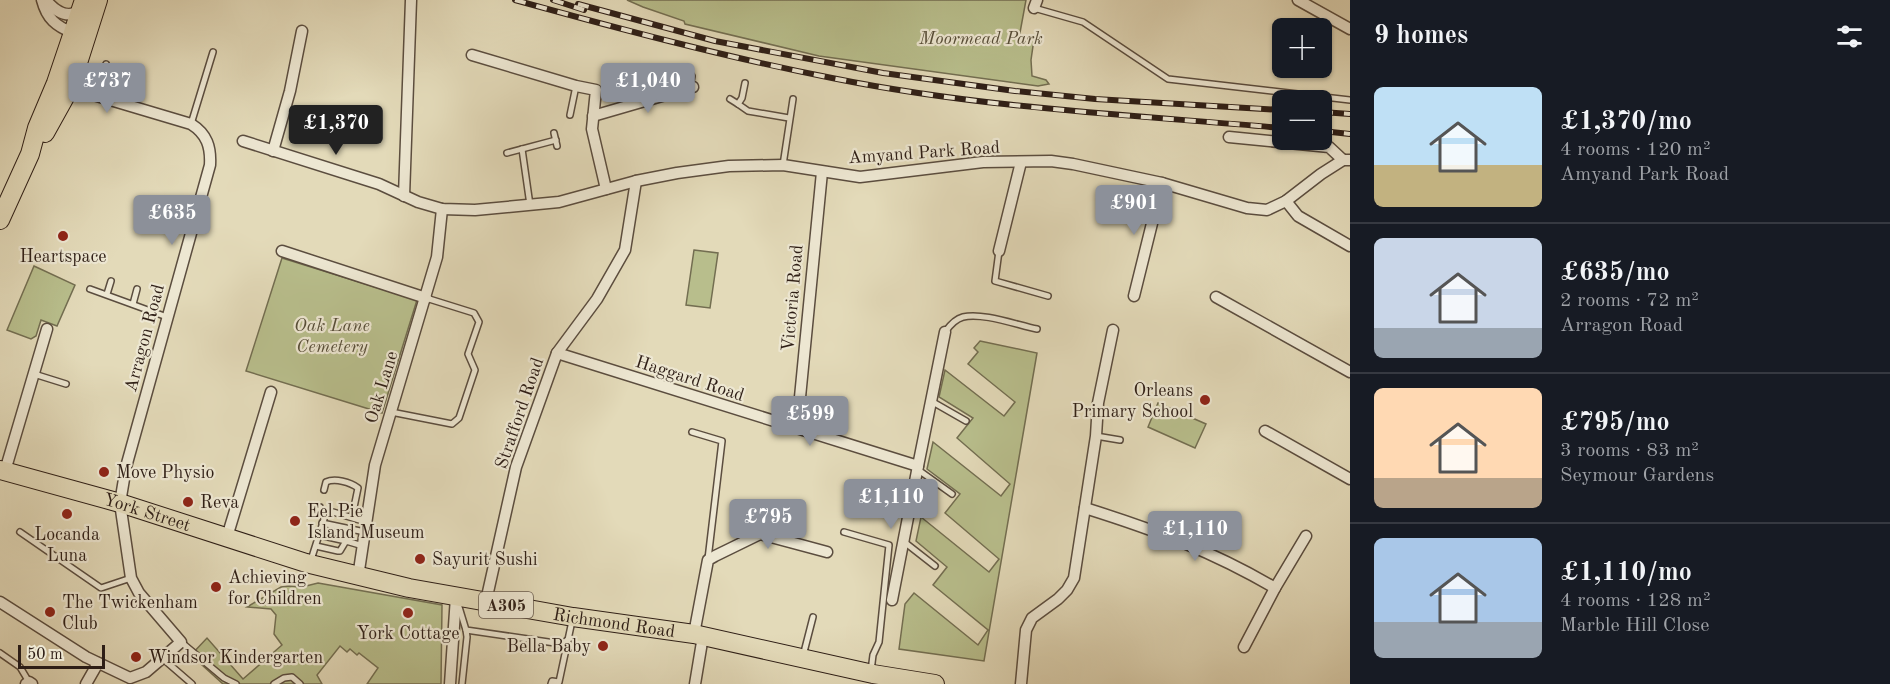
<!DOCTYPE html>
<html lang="en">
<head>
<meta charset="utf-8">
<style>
	:root { --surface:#171b24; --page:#242831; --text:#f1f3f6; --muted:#9ea1a6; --line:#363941; --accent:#8c9099 }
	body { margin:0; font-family:"Old Standard TT",serif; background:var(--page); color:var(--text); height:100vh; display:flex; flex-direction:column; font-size:22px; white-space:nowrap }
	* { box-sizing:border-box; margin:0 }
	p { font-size:20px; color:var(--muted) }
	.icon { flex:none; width:33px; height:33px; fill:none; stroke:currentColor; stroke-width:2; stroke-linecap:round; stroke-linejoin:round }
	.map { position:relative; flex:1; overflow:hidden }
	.drawer { display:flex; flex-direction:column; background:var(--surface); width:540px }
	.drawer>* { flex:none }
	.controls { position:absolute; left:1272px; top:18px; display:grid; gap:12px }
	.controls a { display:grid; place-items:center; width:60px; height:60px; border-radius:9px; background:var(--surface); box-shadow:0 2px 4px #0004; font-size:30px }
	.scale { position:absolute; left:18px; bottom:15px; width:87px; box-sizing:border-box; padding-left:6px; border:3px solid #2e1e16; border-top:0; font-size:16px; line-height:21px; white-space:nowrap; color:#2e1e16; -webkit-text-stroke:4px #ede7d2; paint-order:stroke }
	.price { position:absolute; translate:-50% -51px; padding:0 14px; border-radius:6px; background:var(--accent); color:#fff; font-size:20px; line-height:39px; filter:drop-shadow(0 2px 3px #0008) }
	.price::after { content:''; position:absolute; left:50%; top:36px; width:18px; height:14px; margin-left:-9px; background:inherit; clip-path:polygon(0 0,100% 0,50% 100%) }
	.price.selected { background:#222; color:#fff }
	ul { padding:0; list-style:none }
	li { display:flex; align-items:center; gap:18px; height:150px; padding:0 24px }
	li+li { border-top:2px solid var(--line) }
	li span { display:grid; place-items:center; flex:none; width:168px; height:120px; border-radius:9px; color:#555 }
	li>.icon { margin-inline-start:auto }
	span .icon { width:72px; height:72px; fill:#fffc; stroke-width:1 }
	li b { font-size:26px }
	h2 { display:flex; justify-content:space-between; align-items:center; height:72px; padding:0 24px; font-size:26px }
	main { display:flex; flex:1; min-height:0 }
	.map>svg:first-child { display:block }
	.green { fill:#b8be8c; stroke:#736e51; stroke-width:1.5 }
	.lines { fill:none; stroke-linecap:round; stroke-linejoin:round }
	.service-casing { stroke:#5b4d3f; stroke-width:8 }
	.minor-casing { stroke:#5b4d3f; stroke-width:13 }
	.primary-casing { stroke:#2e1e16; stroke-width:20 }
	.service { stroke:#ede7d2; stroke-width:5 }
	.minor { stroke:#ede7d2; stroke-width:10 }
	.primary { stroke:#e3dab9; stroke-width:18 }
	.rail-casing { stroke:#2e1e16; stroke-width:6 }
	.rail { stroke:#ede7d2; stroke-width:4; stroke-dasharray:11; stroke-linecap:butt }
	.poi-dot { fill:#8f2418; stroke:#ede7d2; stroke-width:2 }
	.labels { text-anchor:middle; stroke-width:4.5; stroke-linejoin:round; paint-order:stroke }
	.shield { fill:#ede7d2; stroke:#675a4e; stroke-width:1.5 }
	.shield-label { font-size:16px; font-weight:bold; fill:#2e1e16 }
	.park-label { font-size:18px; font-style:italic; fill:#574e39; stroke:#ede7d2 }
	.street-label { font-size:18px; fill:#2e1e16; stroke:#ede7d2 }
	.poi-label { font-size:18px; fill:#2e1e16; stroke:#ede7d2; text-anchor:start }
</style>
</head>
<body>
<main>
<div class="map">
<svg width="1350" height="684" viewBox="0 0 1350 684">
	<rect width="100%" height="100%" fill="#e3dab9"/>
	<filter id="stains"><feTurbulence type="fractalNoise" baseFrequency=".00333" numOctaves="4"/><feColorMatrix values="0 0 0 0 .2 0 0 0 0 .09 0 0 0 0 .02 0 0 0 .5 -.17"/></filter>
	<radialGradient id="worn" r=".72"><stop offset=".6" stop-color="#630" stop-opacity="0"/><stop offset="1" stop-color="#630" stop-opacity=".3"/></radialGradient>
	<!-- green -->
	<g class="green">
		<polygon points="627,0 1026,0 1019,38 1022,37 1034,39 1031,60 1032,76 1046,80 1049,84 1038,86 819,56 685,24 684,21 643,7"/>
		<polygon points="694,250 718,253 710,308 686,305"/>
		<polygon points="282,258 417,300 382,413 246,371"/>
		<polygon points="34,266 75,285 57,326 41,320 36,336 31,339 7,330"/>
		<polygon points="980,341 1037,353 984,661 899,649 905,604 914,593 978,645 988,630 933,585 947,567 916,541 921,517 989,572 999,559 945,513 960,494 927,469 933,442 1001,496 1010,484 957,438 973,418 939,397 945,370 1004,416 1015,402 968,364 978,352 974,348"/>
		<polygon points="1158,403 1206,424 1195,448 1148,427"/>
		<polygon points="318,583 442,605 441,684 367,684 378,668 359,653 357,655 350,649 347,652 340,646 317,675 322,684 223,684 191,655 207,638 243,679 282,645 274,634 276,615 271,609 247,607 281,587 289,586 302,587"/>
	</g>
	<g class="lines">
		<defs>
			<g id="service">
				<polyline points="1034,8 1083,22 1168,79 1350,100"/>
				<polyline points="687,69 692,76 690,87"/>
				<polyline points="745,83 742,98 738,104 748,111 789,118"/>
				<polyline points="96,95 106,64"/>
				<polyline points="730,99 738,104"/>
				<polyline points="570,115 576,86"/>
				<polyline points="191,124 213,52"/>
				<polyline points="554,133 557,146"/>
				<polyline points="522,149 530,205"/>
				<polyline points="507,153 556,140"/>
				<polyline points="783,165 793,99"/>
				<polyline points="999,251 995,281 1048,296"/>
				<polyline points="90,289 167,317"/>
				<polyline points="107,294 111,281"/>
				<polyline points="133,304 137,289"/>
				<path d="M945,332C950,325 955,319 963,317C982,312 1017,325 1037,329"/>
				<polyline points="34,374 66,384"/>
				<polyline points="931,401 966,421"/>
				<polyline points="391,412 452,424 459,418 475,370 468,354 479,322 474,313 426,298"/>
				<polyline points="692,432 722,441 708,559"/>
				<polyline points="1096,436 1120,440"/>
				<polyline points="917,469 952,494"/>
				<path d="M324,490L326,482C335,478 350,482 358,488L352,517"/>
				<polyline points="320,507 320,512 325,516"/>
				<polyline points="322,523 365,532"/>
				<polyline points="20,532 101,588 131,578"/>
				<polyline points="844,532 889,545 879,642 873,655 871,671"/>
				<polyline points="319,535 346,541"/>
				<polyline points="903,541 935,566"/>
				<polyline points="316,546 338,551 340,551 346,541 363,546"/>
				<polyline points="311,560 325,516 333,512 366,522"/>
				<polyline points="459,607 466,630 562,644 570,638"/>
				<polyline points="181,642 224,678 236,684"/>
				<polyline points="0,653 20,667 29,682"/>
				<polyline points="803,656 813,617"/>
				<polyline points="162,658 192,684"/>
				<polyline points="274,684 284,678 292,677 300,684"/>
				<polyline points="462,684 467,637 466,630"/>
				<polyline points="551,684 552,681 559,682 572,621"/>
			</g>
			<g id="minor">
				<path d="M42,0C47,19 56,26 73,33"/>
				<path d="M46,0C55,11 67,20 81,10"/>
				<polyline points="1298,0 1350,29"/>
				<polyline points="1034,8 1037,0"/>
				<polyline points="472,55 576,86 596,90 592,129 606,189"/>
				<polyline points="593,116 693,87"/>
				<polyline points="1229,137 1329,147 1343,160"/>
				<polyline points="243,141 379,184 418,202 442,209 475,210 559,202 636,181 677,173 729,166 783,165 860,177 983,162 1051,161 1073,164 1162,183 1247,208 1267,210 1286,201 1321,174 1343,160 1350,160"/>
				<polyline points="273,151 290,91 302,31"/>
				<polyline points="404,196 411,0"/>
				<polyline points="1286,201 1298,216 1350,246"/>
				<polyline points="282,251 426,298"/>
				<polyline points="999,251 1021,162"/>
				<polyline points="1134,296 1162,183"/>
				<polyline points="1216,297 1350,372"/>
				<polyline points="557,353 918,466 945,332"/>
				<polyline points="797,428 822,172"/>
				<polyline points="1265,431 1350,479"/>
				<polyline points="5,471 47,329"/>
				<path d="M1085,508C1155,530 1212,551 1275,588L1244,647"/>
				<polyline points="760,534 768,507"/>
				<polyline points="227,537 271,392"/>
				<polyline points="358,577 375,465 437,257 442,209"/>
				<polyline points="1275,588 1306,536"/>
				<polyline points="892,600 918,466"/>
				<polyline points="486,601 516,467 557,353 597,299 625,250 636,181"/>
				<path d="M0,602L86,657L130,678L146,672L181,642L139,593L131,578L120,503L126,467L210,165C211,147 207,134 191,124L70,88"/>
				<polyline points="694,634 708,560 715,556 760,534 827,552"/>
				<polyline points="26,684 29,682 32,684"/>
				<polyline points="86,684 98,663"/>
				<polyline points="450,684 456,597"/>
				<polyline points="695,684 703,636"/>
				<polyline points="1021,684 1026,630 1032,618 1058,599 1067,590 1074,578 1096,436 1098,403 1113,330"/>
			</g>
			<g id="primary">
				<polyline points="45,133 70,88 98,0"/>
				<polyline points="0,220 30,154 37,128 56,83 84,0"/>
				<path id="s1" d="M0,470L120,503L306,563L409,588L573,617L694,634L873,674L935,684"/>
			</g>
		</defs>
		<!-- service casing -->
		<use href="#service" class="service-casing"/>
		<!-- minor casing -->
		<use href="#minor" class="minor-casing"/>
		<!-- primary casing -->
		<use href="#primary" class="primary-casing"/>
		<!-- service -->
		<use href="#service" class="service"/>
		<!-- minor -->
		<use href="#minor" class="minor"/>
		<!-- primary -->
		<use href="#primary" class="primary"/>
		<defs>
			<g id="rail">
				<path d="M515,0C620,29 725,57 832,78C980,108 1132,115 1282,128"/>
				<polyline points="553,0 584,10"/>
				<polyline points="578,4 715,41 883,73 1015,91 1095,99 1282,110"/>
				<polyline points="1322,112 1350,114"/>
				<polyline points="1322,131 1350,134"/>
			</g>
		</defs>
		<!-- rail casing -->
		<use href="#rail" class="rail-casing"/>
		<!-- rail -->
		<use href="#rail" class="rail"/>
	</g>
	<!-- markers -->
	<g class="poi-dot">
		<circle cx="63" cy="236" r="6"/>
		<circle cx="1205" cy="400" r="6"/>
		<circle cx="104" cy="472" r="6"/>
		<circle cx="188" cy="502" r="6"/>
		<circle cx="67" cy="514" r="6"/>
		<circle cx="295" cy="521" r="6"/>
		<circle cx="420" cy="559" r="6"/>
		<circle cx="216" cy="587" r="6"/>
		<circle cx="50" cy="612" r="6"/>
		<circle cx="408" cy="613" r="6"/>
		<circle cx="603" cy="646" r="6"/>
		<circle cx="136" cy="657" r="6"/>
	</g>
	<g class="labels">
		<!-- shield labels -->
		<rect class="shield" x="479" y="592" width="54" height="26" rx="4.5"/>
		<g class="shield-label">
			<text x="506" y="611">A305</text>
		</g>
		<!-- park labels -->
		<g class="park-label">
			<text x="981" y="44">Moormead Park</text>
			<text x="332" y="331">Oak Lane<tspan x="332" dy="21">Cemetery</tspan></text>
		</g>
		<!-- street labels -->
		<g class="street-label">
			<text transform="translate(924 152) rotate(-4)" y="6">Amyand Park Road</text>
			<text transform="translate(792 298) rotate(-85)" y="6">Victoria Road</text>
			<text transform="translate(144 338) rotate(-75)" y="6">Arragon Road</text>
			<text transform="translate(690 378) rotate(18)" y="6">Haggard Road</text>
			<text transform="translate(381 387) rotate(-73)" y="6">Oak Lane</text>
			<text transform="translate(519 413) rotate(-71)" y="6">Strafford Road</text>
			<text dy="6" stroke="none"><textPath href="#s1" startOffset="153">York Street</textPath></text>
			<text dy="6" stroke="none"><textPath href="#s1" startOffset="634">Richmond Road</textPath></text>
		</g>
		<!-- poi labels -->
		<g class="poi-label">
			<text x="63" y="262" text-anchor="middle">Heartspace</text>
			<text x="1193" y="396" text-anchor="end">Orleans<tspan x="1193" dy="21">Primary School</tspan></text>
			<text x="116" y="478">Move Physio</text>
			<text x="200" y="508">Reva</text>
			<text x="307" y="517">Eel Pie<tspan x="307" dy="21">Island Museum</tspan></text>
			<text x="67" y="540" text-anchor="middle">Locanda<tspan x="67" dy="21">Luna</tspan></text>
			<text x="432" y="565">Sayurit Sushi</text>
			<text x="228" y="583">Achieving<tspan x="228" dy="21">for Children</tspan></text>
			<text x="62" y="608">The Twickenham<tspan x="62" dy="21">Club</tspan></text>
			<text x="408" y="639" text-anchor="middle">York Cottage</text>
			<text x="591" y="652" text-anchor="end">Bella Baby</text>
			<text x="148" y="663">Windsor Kindergarten</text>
		</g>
	</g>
	<rect width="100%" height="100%" filter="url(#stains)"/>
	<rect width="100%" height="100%" fill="url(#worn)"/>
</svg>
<div class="controls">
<a>+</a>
<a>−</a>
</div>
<div class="scale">50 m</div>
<b class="price" style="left:107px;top:114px">£737</b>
<b class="price" style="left:648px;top:114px">£1,040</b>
<b class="price selected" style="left:336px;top:156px">£1,370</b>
<b class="price" style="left:1134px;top:236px">£901</b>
<b class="price" style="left:172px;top:246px">£635</b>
<b class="price" style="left:810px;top:447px">£599</b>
<b class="price" style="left:891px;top:530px">£1,110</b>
<b class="price" style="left:768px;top:550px">£795</b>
<b class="price" style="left:1195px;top:562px">£1,110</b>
</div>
<section class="drawer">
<h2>9 homes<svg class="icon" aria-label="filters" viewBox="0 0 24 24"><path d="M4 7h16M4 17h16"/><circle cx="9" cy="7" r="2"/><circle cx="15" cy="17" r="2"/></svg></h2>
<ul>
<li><span style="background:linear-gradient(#bfe0f5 65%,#c2b280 0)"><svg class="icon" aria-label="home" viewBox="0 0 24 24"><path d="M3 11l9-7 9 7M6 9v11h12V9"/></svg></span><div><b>£1,370/mo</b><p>4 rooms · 120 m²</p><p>Amyand Park Road</p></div></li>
<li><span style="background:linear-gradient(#c9d6e8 75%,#9aa5b1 0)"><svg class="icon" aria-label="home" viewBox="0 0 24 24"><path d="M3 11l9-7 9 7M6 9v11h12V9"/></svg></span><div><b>£635/mo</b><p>2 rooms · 72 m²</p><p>Arragon Road</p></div></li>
<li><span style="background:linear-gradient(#ffd9b3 75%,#b9a48a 0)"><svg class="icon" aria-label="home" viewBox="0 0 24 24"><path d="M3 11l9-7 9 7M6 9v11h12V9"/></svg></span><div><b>£795/mo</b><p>3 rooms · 83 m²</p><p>Seymour Gardens</p></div></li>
<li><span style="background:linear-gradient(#a9c7e8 70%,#9aa5b1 0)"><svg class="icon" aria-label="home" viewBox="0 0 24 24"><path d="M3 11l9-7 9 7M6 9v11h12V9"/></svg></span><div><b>£1,110/mo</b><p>4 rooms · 128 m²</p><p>Marble Hill Close</p></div></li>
</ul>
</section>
</main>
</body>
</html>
